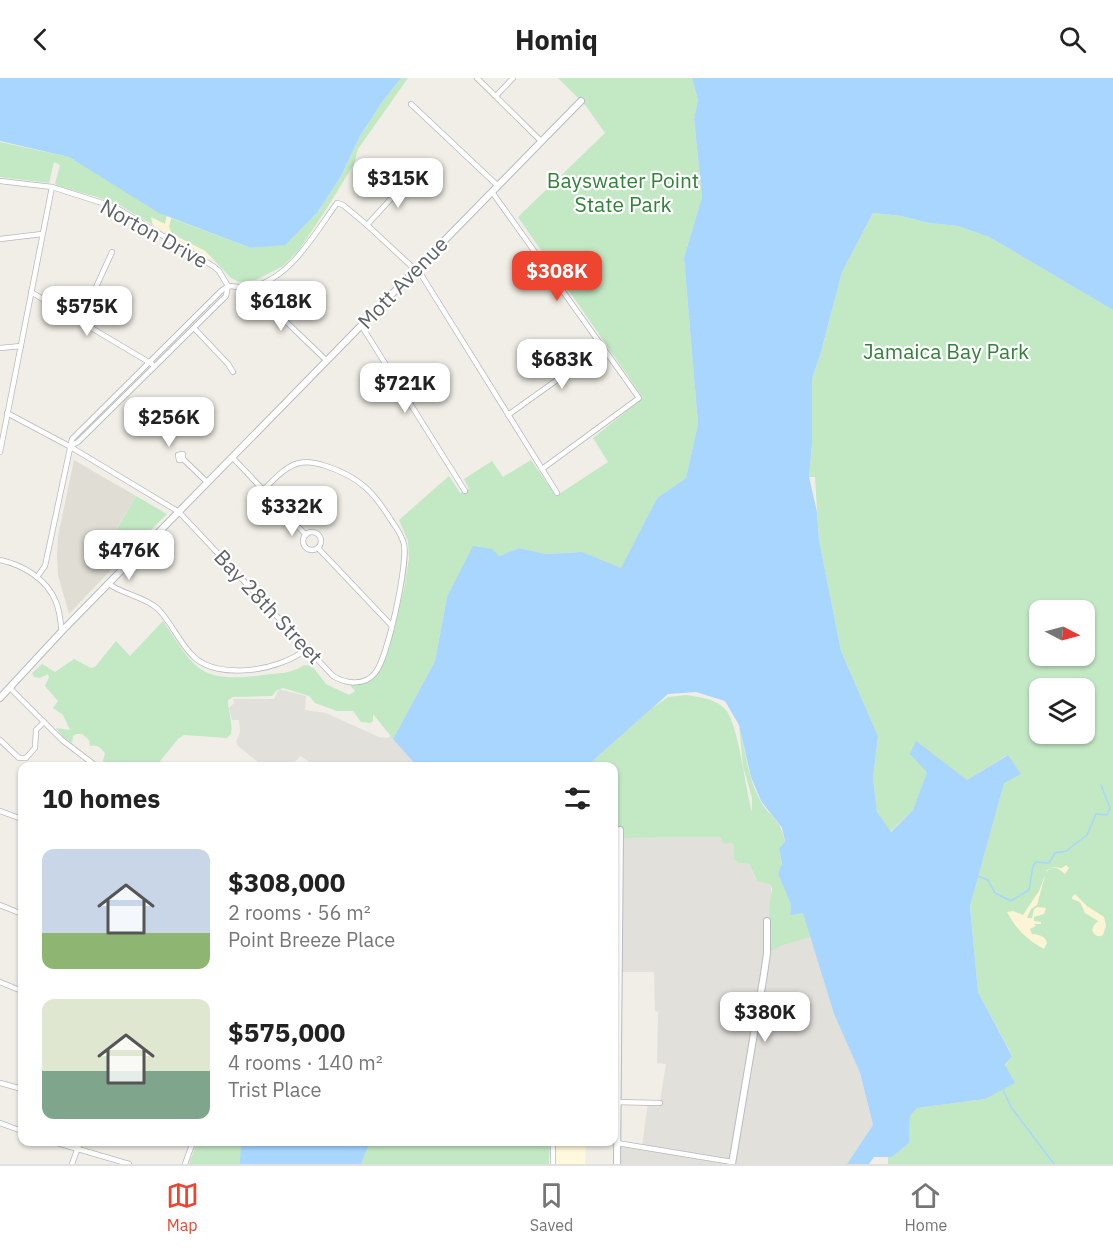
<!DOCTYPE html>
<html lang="en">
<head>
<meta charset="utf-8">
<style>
	:root { --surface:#fff; --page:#f6f6f6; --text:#222; --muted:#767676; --line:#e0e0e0; --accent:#ed4530 }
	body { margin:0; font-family:"IBM Plex Sans",sans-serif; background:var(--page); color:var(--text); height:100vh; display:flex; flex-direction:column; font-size:22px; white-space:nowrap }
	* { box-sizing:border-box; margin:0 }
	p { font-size:20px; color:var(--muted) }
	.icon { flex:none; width:33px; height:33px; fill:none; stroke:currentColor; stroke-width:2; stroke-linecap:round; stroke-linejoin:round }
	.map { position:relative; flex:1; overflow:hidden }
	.drawer { position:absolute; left:18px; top:684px; width:600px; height:384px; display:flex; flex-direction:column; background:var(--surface); border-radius:12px; box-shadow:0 2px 4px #0004 }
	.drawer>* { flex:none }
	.needle { width:39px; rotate:96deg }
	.buttons { position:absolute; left:1029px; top:522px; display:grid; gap:12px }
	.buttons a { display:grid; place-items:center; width:66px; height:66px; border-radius:12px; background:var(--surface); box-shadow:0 2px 4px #0004; font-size:30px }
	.price { position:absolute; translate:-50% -51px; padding:0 14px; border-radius:12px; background:#fff; color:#222; font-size:20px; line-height:39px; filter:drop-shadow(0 2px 3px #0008) }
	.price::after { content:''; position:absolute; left:50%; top:36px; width:18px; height:14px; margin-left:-9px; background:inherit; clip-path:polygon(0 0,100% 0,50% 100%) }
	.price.active { background:var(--accent); color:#fff }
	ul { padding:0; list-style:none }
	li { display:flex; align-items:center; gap:18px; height:150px; padding:0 24px }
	li span { display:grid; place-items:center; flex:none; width:168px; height:120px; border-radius:12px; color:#555 }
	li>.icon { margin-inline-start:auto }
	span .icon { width:72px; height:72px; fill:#fffc; stroke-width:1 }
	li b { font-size:26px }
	h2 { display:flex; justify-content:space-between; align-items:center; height:72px; padding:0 24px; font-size:26px }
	header { display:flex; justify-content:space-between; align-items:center; height:78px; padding:0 24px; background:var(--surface); font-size:27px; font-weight:800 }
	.dock { display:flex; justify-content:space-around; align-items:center; height:84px; border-top:2px solid var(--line); background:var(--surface); font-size:16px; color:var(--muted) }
	.dock a { display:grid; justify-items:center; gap:3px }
	.dock .active { color:var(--accent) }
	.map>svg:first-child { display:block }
	.commercial { fill:#fef8dd }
	.industrial { fill:#e2e0db }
	.education { fill:#e0ddd4 }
	.green { fill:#c3e8c4; fill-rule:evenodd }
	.sand { fill:#fbf4d6 }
	.water { fill:#a8d6ff }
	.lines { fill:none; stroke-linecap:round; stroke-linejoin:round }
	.stream { stroke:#a8d6ff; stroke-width:1.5 }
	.street-casing { stroke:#b7b9bd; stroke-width:6 }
	.secondary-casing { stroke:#b8bbc0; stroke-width:8 }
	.street { stroke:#fff; stroke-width:4.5 }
	.secondary { stroke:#fff; stroke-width:6 }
	.labels { text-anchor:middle; stroke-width:4.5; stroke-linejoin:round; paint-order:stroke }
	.park-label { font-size:21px; fill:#328239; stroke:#fff }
	.street-label { font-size:21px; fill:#5e6267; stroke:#fff }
</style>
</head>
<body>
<header><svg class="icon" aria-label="back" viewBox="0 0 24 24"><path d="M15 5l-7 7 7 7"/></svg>Homiq<svg class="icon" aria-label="search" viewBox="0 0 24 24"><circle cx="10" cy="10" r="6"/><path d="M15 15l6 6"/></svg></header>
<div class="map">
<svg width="1113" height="1086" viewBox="0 0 1113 1086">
	<rect width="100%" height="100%" fill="#f0eee6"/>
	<!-- commercial -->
	<polygon class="commercial" points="550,1064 586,1064 585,1086 549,1086"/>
	<!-- industrial -->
	<g class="industrial">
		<polygon points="279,611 306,618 305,632 326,635 379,659 387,660 391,658 417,688 316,688 300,678 297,682 287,688 263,688 238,668 236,664 240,654 239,642 232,642 229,630 234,625 233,621 274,621"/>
		<polygon points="720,759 722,763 732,765 734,768 734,781 738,785 749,786 755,800 760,804 771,807 771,836 776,869 811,859 834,936 860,995 873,1047 847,1086 616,1086 616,1064 642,1068 648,1024 660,1023 666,986 657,985 658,934 655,933 654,894 618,894 618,900 614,900 614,773 621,772 621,760"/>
	</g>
	<!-- education -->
	<polygon class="education" points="74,382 136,418 107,467 125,477 69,536 58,497 57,479 58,458"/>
	<!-- green -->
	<g class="green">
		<polygon points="401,0 408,0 358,71 354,86 327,130 299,172 283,188 256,202 239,204 231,200 205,173 172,156 169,149 171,140 251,170 285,166 317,135 340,100 360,58 382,24"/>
		<path d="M558,0H692L698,22L694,41L702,119L684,180L698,346L686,400L657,420L621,491L582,474L546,476L519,470L499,478L447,519L435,583L393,661L373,636V643L370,645L361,644L353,633H337L315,625L309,618L283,610L277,612L272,618L233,619L228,622C228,634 233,644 231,656L227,660L184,657L178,661L156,688H104L102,687L105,675C100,669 97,666 90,668L89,662L82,656H76L73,658L72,665L63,659L56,650L70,652L63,637L53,630L58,623L45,608L49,599L48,596L40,600L34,599L32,595L42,586L55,594L74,581L91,590L95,589L116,563L130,578L163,543C196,593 200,605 264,597C278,595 292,596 304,587L312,588L326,606L349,617L355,613L350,607L372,600L380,593L386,576L404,511L409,481L408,463L399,442L449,398L460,415L469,411L464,401L492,383L503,399L531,382L556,418L608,384L593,360L643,320L518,139L605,55L586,28Z"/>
		<polygon points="0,64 69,79 167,138 165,146 151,140 153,147 121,128 97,119 57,108 55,106 60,87 54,84 49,105 0,99"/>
		<path d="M873,135L901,138L929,145L958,148L989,159L1113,232V1086H888V1079H892L909,1065L910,1038L917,1030L985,1021L1012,977L978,914L970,828L1004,704L1007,677L967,702L927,694L913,732L890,754L877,734L873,700L878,658L841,573L819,462L815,399H809L812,366V301L821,274L842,194ZM1040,532H1084V578H1040ZM1040,610H1084V656H1040Z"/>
		<polygon points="136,418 167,436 125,477 107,468"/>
		<path d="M686,617C699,619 714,620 725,631C739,646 745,711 752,734V720L743,688L739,647C745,672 748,701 761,724C772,741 780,741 785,763L779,771L782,785L778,796L791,827L790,837L803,834L811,859L777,869L776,871L770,873L769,830L772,811L771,807L757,803L749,786L738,785L734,781V768L732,765L724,766L720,759L622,760L621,773H614V688H587L652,630L668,619Z"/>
		<polygon points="197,1064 263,1064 257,1086 189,1086"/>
		<polygon points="370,1064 550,1064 549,1086 361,1086"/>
	</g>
	<!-- sand -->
	<g class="sand">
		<polygon points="167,138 171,140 169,149 172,156 205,173 215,183 153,147 151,139 165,146"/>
		<path d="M1066,787L1069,790L1065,796C1059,791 1055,786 1046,794L1037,827L1031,831L1027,840H1032L1034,831L1038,829L1046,830L1044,836L1034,839V843L1041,844V846H1034L1036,848L1030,851L1032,856C1039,857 1045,857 1047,865L1044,871C1027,862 1016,851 1007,834L1013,833L1023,837L1039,813L1047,792L1054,789L1062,790Z"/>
		<path d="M1075,816L1087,828L1104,839L1106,848L1103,857C1098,860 1094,857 1092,852L1094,847L1098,843L1085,835L1080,824L1072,821V819Z"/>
	</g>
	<!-- water -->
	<g class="water">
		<polygon points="0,0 401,0 382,24 360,58 340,100 317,135 285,167 251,170 159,135 69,79 0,63"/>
		<polygon points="692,0 1113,0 1113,232 989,159 958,148 929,145 901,138 873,135 842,194 821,274 812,301 812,366 809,399 817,434 819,462 841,573 878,658 873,700 877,734 891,754 913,732 927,694 910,676 916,663 967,702 1008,677 1021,696 1004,705 970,828 978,914 1012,978 1005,987 1015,1005 985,1021 917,1030 910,1038 909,1065 892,1079 874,1079 869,1086 847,1086 873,1047 860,995 834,936 803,835 790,837 791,827 778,796 782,785 779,771 785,763 782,750 761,723 751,699 739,647 725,623 696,614 668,616 587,688 417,688 393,661 435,583 447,519 473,468 492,471 499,478 519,470 546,476 582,474 621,490 657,420 686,400 698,346 684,180 702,119 694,41 698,22"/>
		<polygon points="241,1064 370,1064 361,1086 240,1086"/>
	</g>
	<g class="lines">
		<!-- stream -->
		<g class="stream">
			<polyline points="978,798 988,802 995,815 1011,823 1029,812 1033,788 1036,784 1049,785 1055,775 1066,773 1087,757 1096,736 1107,737 1110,730 1101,707"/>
			<polyline points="1003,1012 1011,1029 1054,1086"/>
		</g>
		<defs>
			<g id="street">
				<polyline points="477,0 541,63"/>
				<polyline points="496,18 513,0"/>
				<polyline points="411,26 498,108"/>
				<polyline points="0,103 52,109 115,129 213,188 219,193 228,208"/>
				<polyline points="492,114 639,320 542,391"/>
				<polyline points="367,147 398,113 404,99"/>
				<polyline points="0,161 42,156"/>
				<polyline points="251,210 327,283"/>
				<polyline points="31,214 152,286"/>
				<polyline points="81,242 112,174"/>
				<polyline points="361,247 465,413"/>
				<polyline points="194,250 228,286 233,294"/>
				<polyline points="0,270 21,268"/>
				<path d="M7,335L69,368L179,434L333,598C346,606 365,608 375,595C388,580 408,485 404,466C402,458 396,449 391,442C373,413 359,399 326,388C317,385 309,383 299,385C284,389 274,402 263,412"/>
				<polyline points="508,337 603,269"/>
				<polyline points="70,368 78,364 226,218 228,208"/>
				<polyline points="0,374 52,109"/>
				<polyline points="232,379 306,457"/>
				<polyline points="183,381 179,382 178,377 183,376 183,381 208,405"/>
				<circle cx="312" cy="463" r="9"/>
				<polyline points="318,470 391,547"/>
				<path d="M0,482C23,487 47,501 56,524C60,533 60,543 62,553"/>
				<path d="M37,499L45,488L72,361L221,213L228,208C235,208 245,211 252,209C291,200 315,155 337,125L343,127L367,147L422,198L557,415"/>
				<path d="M109,506C124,517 144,518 158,531C172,545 179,565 194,579C219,603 282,592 306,571"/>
				<polyline points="10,610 62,662 96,688"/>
				<polyline points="0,662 19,680 26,680 35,670 36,652 44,644"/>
				<polyline points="0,733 22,741"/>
				<polyline points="0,827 22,836"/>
				<polyline points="0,904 22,913"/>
				<polyline points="0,1005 22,1011"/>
				<polyline points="614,1024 660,1025"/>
				<polyline points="0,1045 22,1053"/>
				<polyline points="54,1064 129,1086"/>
				<polyline points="617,1065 732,1084"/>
				<polyline points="72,1086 80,1064"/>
				<polyline points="185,1086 193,1064"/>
				<polyline points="553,1086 553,1064"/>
			</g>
			<g id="secondary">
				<polyline points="0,620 62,553 581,23"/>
				<polyline points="617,1086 620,752"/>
				<polyline points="732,1086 764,896 767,875 767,843"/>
			</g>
		</defs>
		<!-- street casing -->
		<use href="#street" class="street-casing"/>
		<!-- secondary casing -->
		<use href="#secondary" class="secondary-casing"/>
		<!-- street -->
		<use href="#street" class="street"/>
		<!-- secondary -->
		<use href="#secondary" class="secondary"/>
	</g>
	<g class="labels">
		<!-- park labels -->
		<g class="park-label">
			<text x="623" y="110">Bayswater Point<tspan x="623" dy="24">State Park</tspan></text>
			<text x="946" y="281">Jamaica Bay Park</text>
		</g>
		<!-- street labels -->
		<g class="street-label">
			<text transform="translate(154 156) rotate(29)" y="7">Norton Drive</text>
			<text transform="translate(403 205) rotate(-46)" y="7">Mott Avenue</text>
			<text transform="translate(268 529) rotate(47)" y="7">Bay 28th Street</text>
		</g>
	</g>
</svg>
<div class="buttons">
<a><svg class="needle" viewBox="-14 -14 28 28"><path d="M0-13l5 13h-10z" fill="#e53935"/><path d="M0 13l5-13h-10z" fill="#767676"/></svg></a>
<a><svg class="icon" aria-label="layers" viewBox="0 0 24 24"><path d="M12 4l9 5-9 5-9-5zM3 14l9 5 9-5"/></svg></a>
</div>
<b class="price" style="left:398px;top:131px">$315K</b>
<b class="price active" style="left:557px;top:224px">$308K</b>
<b class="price" style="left:281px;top:254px">$618K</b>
<b class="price" style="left:87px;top:259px">$575K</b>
<b class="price" style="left:562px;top:312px">$683K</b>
<b class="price" style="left:405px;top:336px">$721K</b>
<b class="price" style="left:169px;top:370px">$256K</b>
<b class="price" style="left:292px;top:459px">$332K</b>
<b class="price" style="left:129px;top:503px">$476K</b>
<b class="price" style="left:765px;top:965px">$380K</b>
<section class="drawer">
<h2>10 homes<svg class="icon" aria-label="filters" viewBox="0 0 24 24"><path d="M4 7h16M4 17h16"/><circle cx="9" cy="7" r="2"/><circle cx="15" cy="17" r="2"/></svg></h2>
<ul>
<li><span style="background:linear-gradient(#c9d6e8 70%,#8fb573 0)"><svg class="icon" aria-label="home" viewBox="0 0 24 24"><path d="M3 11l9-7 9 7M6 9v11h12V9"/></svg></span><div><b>$308,000</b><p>2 rooms · 56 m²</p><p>Point Breeze Place</p></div></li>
<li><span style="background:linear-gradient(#dfe7d0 60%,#7fa58c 0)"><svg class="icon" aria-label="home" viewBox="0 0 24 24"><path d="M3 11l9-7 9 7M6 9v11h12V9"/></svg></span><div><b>$575,000</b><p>4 rooms · 140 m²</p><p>Trist Place</p></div></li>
</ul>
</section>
</div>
<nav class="dock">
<a class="active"><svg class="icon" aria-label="map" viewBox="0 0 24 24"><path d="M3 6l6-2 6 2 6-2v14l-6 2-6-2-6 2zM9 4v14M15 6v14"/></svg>Map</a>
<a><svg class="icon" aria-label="saved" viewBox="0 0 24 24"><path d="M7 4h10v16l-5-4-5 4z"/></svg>Saved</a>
<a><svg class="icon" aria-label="home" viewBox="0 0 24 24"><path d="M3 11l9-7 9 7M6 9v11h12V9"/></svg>Home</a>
</nav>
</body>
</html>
